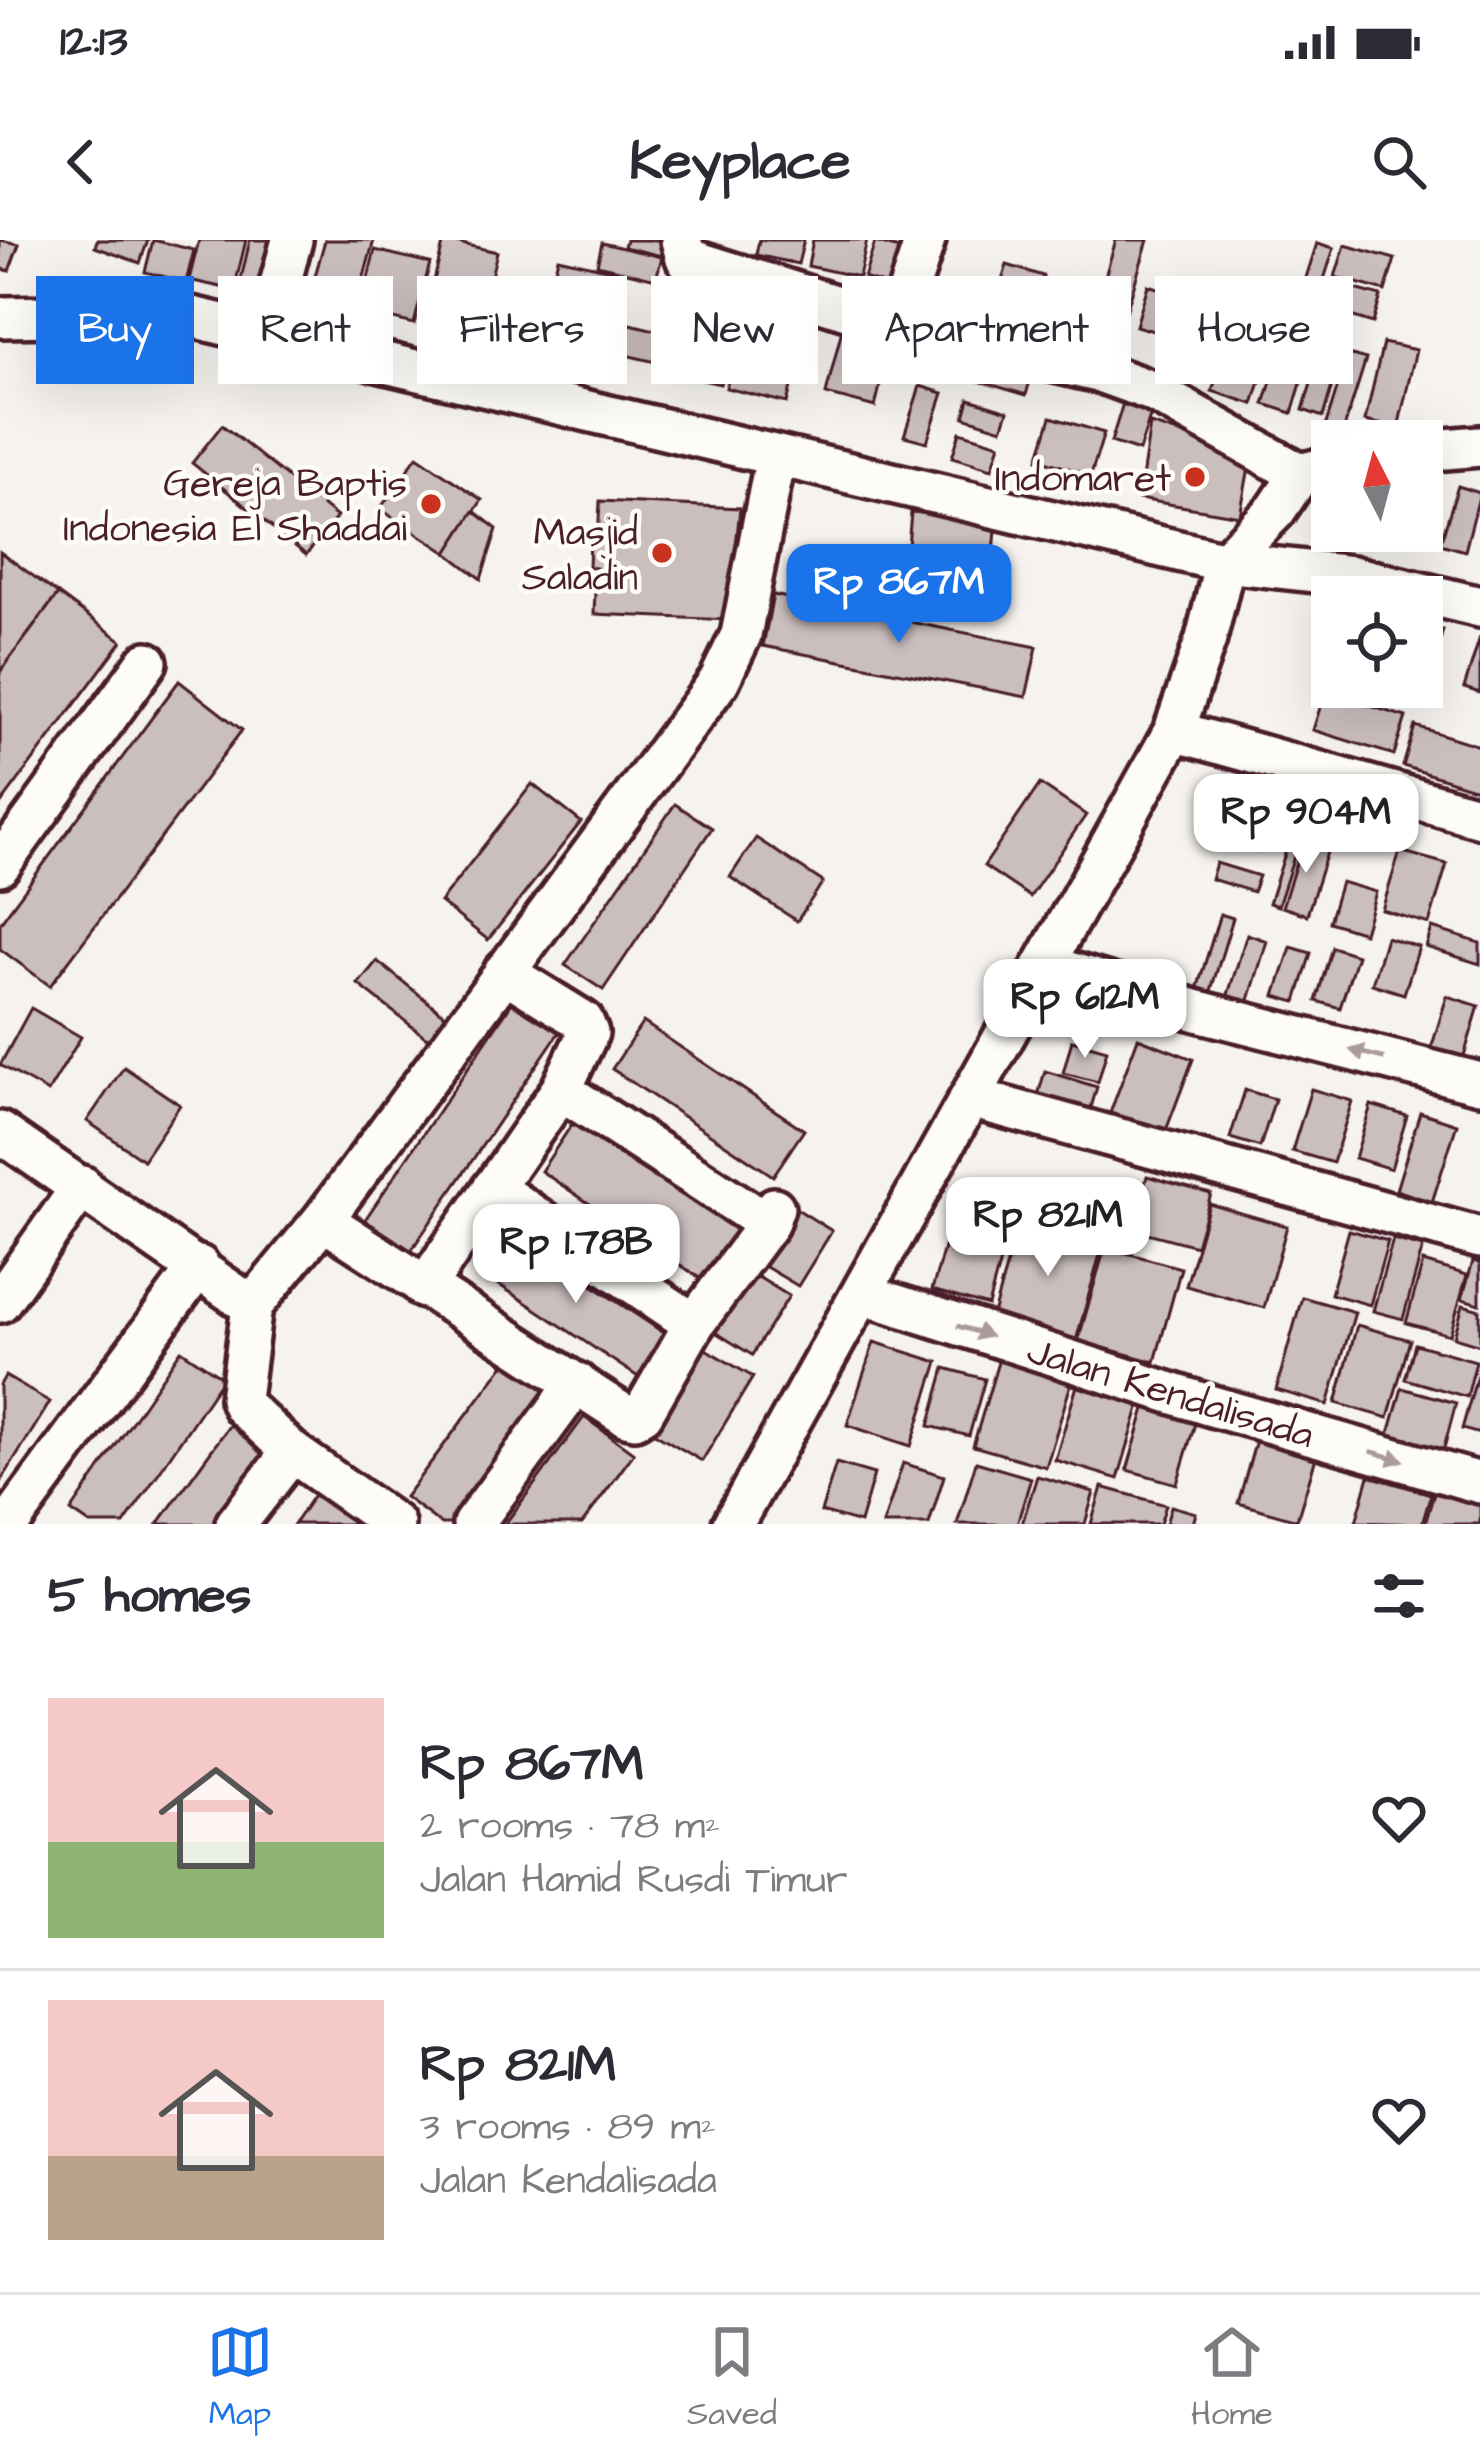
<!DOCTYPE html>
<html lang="en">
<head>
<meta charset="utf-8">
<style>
	:root { --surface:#fff; --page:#f7f7f7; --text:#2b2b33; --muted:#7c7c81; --line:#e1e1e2; --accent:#1a73e8 }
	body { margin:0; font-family:"Architects Daughter",sans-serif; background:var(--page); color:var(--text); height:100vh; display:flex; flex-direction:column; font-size:45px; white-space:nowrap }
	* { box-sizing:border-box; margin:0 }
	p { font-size:39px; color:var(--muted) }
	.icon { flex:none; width:66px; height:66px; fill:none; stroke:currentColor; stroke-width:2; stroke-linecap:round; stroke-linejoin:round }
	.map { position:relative; height:1284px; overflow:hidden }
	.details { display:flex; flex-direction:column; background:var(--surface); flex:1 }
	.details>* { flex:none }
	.hud { position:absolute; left:36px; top:36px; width:1410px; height:108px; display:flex; gap:24px }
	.needle { width:78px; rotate:354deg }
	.fabs { position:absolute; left:1311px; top:180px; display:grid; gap:24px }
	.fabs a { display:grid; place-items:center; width:132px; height:132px; border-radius:0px; background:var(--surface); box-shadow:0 12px 48px #0002; font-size:60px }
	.price { position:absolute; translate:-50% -102px; padding:0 27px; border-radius:24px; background:#fff; color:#222; font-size:39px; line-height:78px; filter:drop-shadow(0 3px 6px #0008) }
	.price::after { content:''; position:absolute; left:50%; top:72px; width:36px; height:27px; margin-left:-18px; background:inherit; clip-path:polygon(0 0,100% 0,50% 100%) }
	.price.selected { background:var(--accent); color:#fff }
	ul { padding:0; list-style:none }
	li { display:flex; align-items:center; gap:36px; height:300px; padding:0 48px }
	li+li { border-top:3px solid var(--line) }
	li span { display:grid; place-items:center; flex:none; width:336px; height:240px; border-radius:0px; color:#555 }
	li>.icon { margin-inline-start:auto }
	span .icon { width:144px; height:144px; fill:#fffc; stroke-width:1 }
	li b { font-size:51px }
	h2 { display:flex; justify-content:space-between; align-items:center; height:144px; padding:0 48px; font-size:51px }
	.pill { padding:0 42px; border-radius:0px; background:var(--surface); box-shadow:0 12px 48px #0002; font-size:42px; line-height:108px }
	.pill.selected { background:var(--accent); color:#fff }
	.status { display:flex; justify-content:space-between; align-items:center; height:84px; padding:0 60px; background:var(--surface); direction:ltr }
	.status svg { height:33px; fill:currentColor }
	header { display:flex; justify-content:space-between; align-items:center; height:156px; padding:0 48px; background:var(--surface); font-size:54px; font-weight:700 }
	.menu { display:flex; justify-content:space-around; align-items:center; height:168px; border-top:3px solid var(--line); background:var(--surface); font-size:33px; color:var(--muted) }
	.menu a { display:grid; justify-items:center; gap:6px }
	.menu .selected { color:var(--accent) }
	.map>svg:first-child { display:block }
	.building { fill:#cbbfbe; stroke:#4a1f2b; stroke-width:3 }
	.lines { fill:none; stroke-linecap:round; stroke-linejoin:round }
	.minor-casing { stroke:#4a1f2b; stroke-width:48 }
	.minor { stroke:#fdfcf7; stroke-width:39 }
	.oneway { fill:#ac999b }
	.poi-dot { fill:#c8321e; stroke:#fdfcf7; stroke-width:4.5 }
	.labels { text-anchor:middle; stroke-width:9; stroke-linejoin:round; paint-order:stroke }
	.poi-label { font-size:39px; fill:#4a1f2b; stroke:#fdfcf7; text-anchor:end }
	.street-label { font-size:39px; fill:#4a1f2b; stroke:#fdfcf7 }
</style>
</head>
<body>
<div class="status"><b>12:13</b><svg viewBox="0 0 49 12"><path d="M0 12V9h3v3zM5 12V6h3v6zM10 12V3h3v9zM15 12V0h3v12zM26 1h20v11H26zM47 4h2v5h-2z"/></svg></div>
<header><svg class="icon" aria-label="back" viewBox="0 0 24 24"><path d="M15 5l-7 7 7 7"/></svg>Keyplace<svg class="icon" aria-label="search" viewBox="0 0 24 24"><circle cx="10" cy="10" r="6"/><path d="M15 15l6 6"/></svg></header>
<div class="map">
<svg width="1480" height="1284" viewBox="0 0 1480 1284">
	<rect width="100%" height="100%" fill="#f6f3ef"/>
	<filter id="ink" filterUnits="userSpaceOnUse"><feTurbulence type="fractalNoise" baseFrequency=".00833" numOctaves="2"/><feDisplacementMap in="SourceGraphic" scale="24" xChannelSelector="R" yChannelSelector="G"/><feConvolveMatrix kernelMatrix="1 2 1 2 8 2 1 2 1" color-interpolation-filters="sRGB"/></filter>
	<g filter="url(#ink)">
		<!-- building -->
		<g class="building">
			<polygon points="0,0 19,4 9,31 0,28"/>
			<polygon points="97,0 148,0 140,23 95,7"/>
			<polygon points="153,0 194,10 186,42 145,32"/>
			<polygon points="199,0 246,0 234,50 189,40"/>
			<polygon points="250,0 286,0 272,59 238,52"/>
			<polygon points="325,0 374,0 353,77 307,65"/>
			<polygon points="444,0 497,12 477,94 424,81"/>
			<polygon points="626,0 675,0 670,18 624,7"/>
			<polygon points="759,0 804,0 798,24 756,15"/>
			<polygon points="813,0 867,0 859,37 808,26"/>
			<polygon points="1116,0 1148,0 1125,75 1096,66"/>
			<polygon points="875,2 916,14 904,51 864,38"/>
			<polygon points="602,3 662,17 656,39 597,25"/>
			<polygon points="1317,3 1334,8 1321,49 1304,44"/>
			<polygon points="1345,5 1395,19 1385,51 1335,37"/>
			<polygon points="375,10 430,23 414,84 360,71"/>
			<polygon points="558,18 624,33 616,69 549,53"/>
			<polygon points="1007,25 1043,36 1029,80 993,68"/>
			<polygon points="498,38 547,50 534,102 485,91"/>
			<polygon points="1329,42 1381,56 1373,83 1322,67"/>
			<polygon points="749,44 810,58 798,111 736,97"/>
			<polygon points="1148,45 1186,57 1174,97 1136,86"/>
			<polygon points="666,47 696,53 686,94 656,87"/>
			<polygon points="704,54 740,62 720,144 685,136"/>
			<polygon points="1204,65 1229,73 1214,122 1189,114"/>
			<polygon points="1299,69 1342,82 1335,105 1292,92"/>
			<polygon points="846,73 895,85 875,167 826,154"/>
			<polygon points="593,75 676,95 669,125 586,106"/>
			<polygon points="1234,82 1275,94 1253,164 1212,151"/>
			<polygon points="738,99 799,114 787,163 726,148"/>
			<polygon points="1383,103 1416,110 1398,188 1365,181"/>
			<polygon points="972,108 1034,127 1026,155 962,136"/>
			<polygon points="1348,114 1366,119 1343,192 1325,187"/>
			<polygon points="1278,119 1306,127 1292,173 1264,164"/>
			<polygon points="1312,140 1332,146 1323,177 1303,170"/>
			<polygon points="920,146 943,153 927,202 904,196"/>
			<polygon points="1127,150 1156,158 1139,211 1111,202"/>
			<polygon points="969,159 1008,171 1002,189 964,177"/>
			<polygon points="1051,177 1104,193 1091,235 1038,219"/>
			<polygon points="1150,184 1251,216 1240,276 1139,259"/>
			<polygon points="222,185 337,277 306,315 192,223"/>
			<polygon points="960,192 1000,204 992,229 952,217"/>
			<polygon points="417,216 482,260 447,313 380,269"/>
			<polygon points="1458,246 1480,253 1465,311 1440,304"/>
			<polygon points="600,261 740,268 728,380 594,374 596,328 589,327 590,298 598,299"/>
			<polygon points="474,271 497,289 481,339 447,313"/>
			<polygon points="911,272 997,279 994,313 908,306"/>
			<polygon points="0,312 58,354 0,432"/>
			<polygon points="58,354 122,401 0,565 0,432"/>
			<polygon points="773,355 1037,407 1026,457 763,406"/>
			<polygon points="1422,384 1443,390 1425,451 1412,447 1422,447"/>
			<polygon points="1480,397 1480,453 1464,448"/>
			<polygon points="179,441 242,490 50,746 0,709 0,683"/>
			<polygon points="1325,452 1406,477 1394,515 1313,490"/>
			<polygon points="1415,486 1480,506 1480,550 1403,526"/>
			<polygon points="532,544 581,582 488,700 440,662"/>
			<polygon points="1040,544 1086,575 1030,657 984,626"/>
			<polygon points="1235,563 1273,574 1260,612 1223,600"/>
			<polygon points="675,564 712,588 603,750 565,725"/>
			<polygon points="1294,586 1303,589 1278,666 1269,663"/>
			<polygon points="756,598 823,642 797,681 730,637"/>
			<polygon points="1304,598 1329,606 1307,675 1282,667"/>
			<polygon points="1400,611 1447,624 1429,684 1382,670"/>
			<polygon points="1216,623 1259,636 1253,652 1211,639"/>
			<polygon points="1341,642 1376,652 1364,693 1329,682"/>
			<polygon points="1220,674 1233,678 1208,760 1195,756"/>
			<polygon points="1432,688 1480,703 1480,724 1426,707"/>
			<polygon points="1247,694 1267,701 1246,770 1225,764"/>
			<polygon points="1386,697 1419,707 1404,754 1372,744"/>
			<polygon points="1291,707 1311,713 1296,762 1275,756"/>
			<polygon points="1332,707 1357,715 1340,768 1316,761"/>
			<polygon points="377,721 451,780 433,803 358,744"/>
			<polygon points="518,754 564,785 406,1018 360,987"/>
			<polygon points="1447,756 1479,766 1463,819 1431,809"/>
			<polygon points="31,768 81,797 48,852 0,825"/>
			<polygon points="643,782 804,890 773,936 612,829"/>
			<polygon points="1138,798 1193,819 1162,901 1107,881"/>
			<polygon points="1072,800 1107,810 1098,842 1063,833"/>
			<polygon points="124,827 180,865 143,920 87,881"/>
			<polygon points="1045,831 1097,847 1086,885 1034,869"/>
			<polygon points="1311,849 1352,861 1333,923 1292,911"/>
			<polygon points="1245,850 1275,859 1260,907 1230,898"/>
			<polygon points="1371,865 1407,876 1391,929 1355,918"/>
			<polygon points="580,872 752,988 713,1047 541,931"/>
			<polygon points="1420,872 1457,884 1432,962 1396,950"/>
			<polygon points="1147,936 1211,954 1196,1006 1132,989"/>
			<polygon points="958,958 1013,973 988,1066 932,1050"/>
			<polygon points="789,964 832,991 798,1046 754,1020"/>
			<polygon points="1209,964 1287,986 1264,1068 1186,1046"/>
			<polygon points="1020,977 1104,1000 1076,1101 992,1078"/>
			<polygon points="503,986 679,1103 650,1145 474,1028"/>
			<polygon points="1349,990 1388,1001 1370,1065 1331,1054"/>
			<polygon points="1393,999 1423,1007 1403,1079 1373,1071"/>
			<polygon points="1105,1007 1181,1028 1155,1122 1078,1101"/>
			<polygon points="1473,1021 1480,1023 1480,1064 1462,1059"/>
			<polygon points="1423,1022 1467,1035 1450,1095 1406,1083"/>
			<polygon points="748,1031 789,1056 752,1115 712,1090"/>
			<polygon points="1302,1057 1355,1072 1328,1165 1276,1150"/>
			<polygon points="1463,1065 1480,1070 1480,1105 1454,1097"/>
			<polygon points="1357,1085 1410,1100 1388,1178 1336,1163"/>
			<polygon points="874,1102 938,1122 911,1206 847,1185"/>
			<polygon points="697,1104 753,1137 702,1221 646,1188"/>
			<polygon points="1415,1104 1476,1121 1467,1157 1405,1139"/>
			<polygon points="181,1110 223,1138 124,1284 90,1284 71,1271"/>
			<polygon points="1001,1112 1074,1134 1046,1227 973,1206"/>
			<polygon points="506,1122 550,1155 453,1284 441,1284 405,1257"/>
			<polygon points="1480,1125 1480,1194 1462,1189"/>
			<polygon points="945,1128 985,1139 969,1196 929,1186"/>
			<polygon points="1081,1132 1144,1151 1118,1239 1055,1220"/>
			<polygon points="5,1136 50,1162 0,1243 0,1145"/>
			<polygon points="1402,1148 1456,1163 1443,1212 1388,1197"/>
			<polygon points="1146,1165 1196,1180 1177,1244 1127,1230"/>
			<polygon points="584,1177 634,1213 582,1284 505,1284"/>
			<polygon points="234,1179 278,1210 225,1284 158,1284"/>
			<polygon points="1258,1193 1318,1211 1297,1280 1238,1263"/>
			<polygon points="976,1222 1031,1238 1017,1284 957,1284"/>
			<polygon points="836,1223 874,1234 860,1283 821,1272"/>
			<polygon points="903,1223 944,1236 929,1284 883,1284"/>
			<polygon points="1037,1236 1094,1252 1085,1284 1022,1284"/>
			<polygon points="1369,1236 1431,1254 1422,1284 1356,1282"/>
			<polygon points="1436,1246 1480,1259 1480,1284 1425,1284"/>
			<polygon points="1102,1247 1166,1265 1160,1284 1091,1284"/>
			<polygon points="318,1249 362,1284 294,1284"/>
			<polygon points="1171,1266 1196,1273 1193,1284 1166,1284"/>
		</g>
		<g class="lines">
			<defs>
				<g id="minor">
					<polyline points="681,0 686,18 897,85 1102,133 1152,151 1300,234 1332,226"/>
					<polyline points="0,77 179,74 1225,322 1352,336 1480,367"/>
					<polyline points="897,85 925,0"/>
					<polyline points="267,93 292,0"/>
					<polyline points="1422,211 1480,206"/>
					<polyline points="1225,322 1276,270 1300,234"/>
					<polyline points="1174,491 1480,577"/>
					<polyline points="0,625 147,422"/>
					<polyline points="1045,725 1198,771 1480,843"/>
					<polyline points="561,850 768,984"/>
					<polyline points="971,858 1480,998"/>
					<polyline points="0,892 252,1066"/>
					<polyline points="493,948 694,1084"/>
					<polyline points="323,980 626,1176 635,1178 643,1173 694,1084 768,984 774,968"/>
					<polyline points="424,1048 561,850 588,793 583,781 504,732"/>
					<polyline points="863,1054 1205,1164 1480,1243"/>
					<polyline points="0,1062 82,946"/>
					<polyline points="9,1284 199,1026"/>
					<polyline points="236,1284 292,1212"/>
					<polyline points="394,1284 292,1212 243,1166 240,1159 252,1066 323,980 719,441 741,395 776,216"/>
					<polyline points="473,1284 577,1143"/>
					<polyline points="733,1284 1174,491 1206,399 1225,322"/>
				</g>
			</defs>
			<!-- minor casing -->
			<use href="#minor" class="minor-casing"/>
			<!-- minor -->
			<use href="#minor" class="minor"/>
		</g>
		<!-- one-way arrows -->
		<defs><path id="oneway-solid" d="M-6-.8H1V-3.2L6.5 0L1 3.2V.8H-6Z" transform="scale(3)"/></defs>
		<g class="oneway">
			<use href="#oneway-solid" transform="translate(1367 814) rotate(-166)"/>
			<use href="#oneway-solid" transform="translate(974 1091) rotate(17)"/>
			<use href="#oneway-solid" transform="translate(1387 1216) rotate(16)"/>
		</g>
	</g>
	<!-- markers -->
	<g class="poi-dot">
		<circle cx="1195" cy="237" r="12"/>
		<circle cx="431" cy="264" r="12"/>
		<circle cx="662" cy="313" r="12"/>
	</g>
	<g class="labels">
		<!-- poi labels -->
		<g class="poi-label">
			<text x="1171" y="251">Indomaret</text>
			<text x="407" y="256">Gereja Baptis<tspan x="407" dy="45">Indonesia El Shaddai</tspan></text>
			<text x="638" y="305">Masjid<tspan x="638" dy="45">Saladin</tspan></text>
		</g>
		<!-- street labels -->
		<g class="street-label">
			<text transform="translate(1171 1151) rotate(17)" y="14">Jalan Kendalisada</text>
		</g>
	</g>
</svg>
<div class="fabs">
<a><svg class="needle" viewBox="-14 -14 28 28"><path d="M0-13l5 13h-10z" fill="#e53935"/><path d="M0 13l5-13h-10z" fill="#7c7c81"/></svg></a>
<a><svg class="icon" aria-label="locate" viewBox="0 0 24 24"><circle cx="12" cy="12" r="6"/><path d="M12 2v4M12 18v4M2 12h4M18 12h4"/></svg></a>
</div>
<b class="price selected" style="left:899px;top:406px">Rp 867M</b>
<b class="price" style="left:1306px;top:636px">Rp 904M</b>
<b class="price" style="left:1085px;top:821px">Rp 612M</b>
<b class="price" style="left:1048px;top:1039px">Rp 821M</b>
<b class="price" style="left:576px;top:1066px">Rp 1.78B</b>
<div class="hud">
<a class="pill selected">Buy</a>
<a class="pill">Rent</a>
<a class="pill">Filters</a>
<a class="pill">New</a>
<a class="pill">Apartment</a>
<a class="pill">House</a>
</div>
</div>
<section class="details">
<h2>5 homes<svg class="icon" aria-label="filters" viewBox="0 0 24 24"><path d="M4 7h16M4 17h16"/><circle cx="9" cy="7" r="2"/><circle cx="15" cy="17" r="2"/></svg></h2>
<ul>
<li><span style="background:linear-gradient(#f6c9c9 60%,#8fb573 0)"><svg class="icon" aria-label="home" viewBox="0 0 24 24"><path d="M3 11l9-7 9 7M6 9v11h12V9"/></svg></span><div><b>Rp 867M</b><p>2 rooms · 78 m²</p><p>Jalan Hamid Rusdi Timur</p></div><svg class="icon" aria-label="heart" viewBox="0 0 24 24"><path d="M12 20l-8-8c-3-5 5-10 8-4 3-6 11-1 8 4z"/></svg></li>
<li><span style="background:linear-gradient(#f6c9c9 65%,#b9a48a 0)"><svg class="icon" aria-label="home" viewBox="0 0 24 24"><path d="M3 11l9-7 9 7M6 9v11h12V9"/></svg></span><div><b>Rp 821M</b><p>3 rooms · 89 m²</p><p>Jalan Kendalisada</p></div><svg class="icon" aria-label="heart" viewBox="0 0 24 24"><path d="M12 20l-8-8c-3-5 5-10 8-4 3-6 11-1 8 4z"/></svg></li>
</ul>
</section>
<nav class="menu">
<a class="selected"><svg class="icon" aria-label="map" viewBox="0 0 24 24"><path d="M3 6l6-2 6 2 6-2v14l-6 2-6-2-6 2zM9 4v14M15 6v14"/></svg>Map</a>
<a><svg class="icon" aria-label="saved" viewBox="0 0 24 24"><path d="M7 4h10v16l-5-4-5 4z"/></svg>Saved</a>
<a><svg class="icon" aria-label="home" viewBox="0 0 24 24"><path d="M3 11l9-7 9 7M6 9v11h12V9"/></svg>Home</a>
</nav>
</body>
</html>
